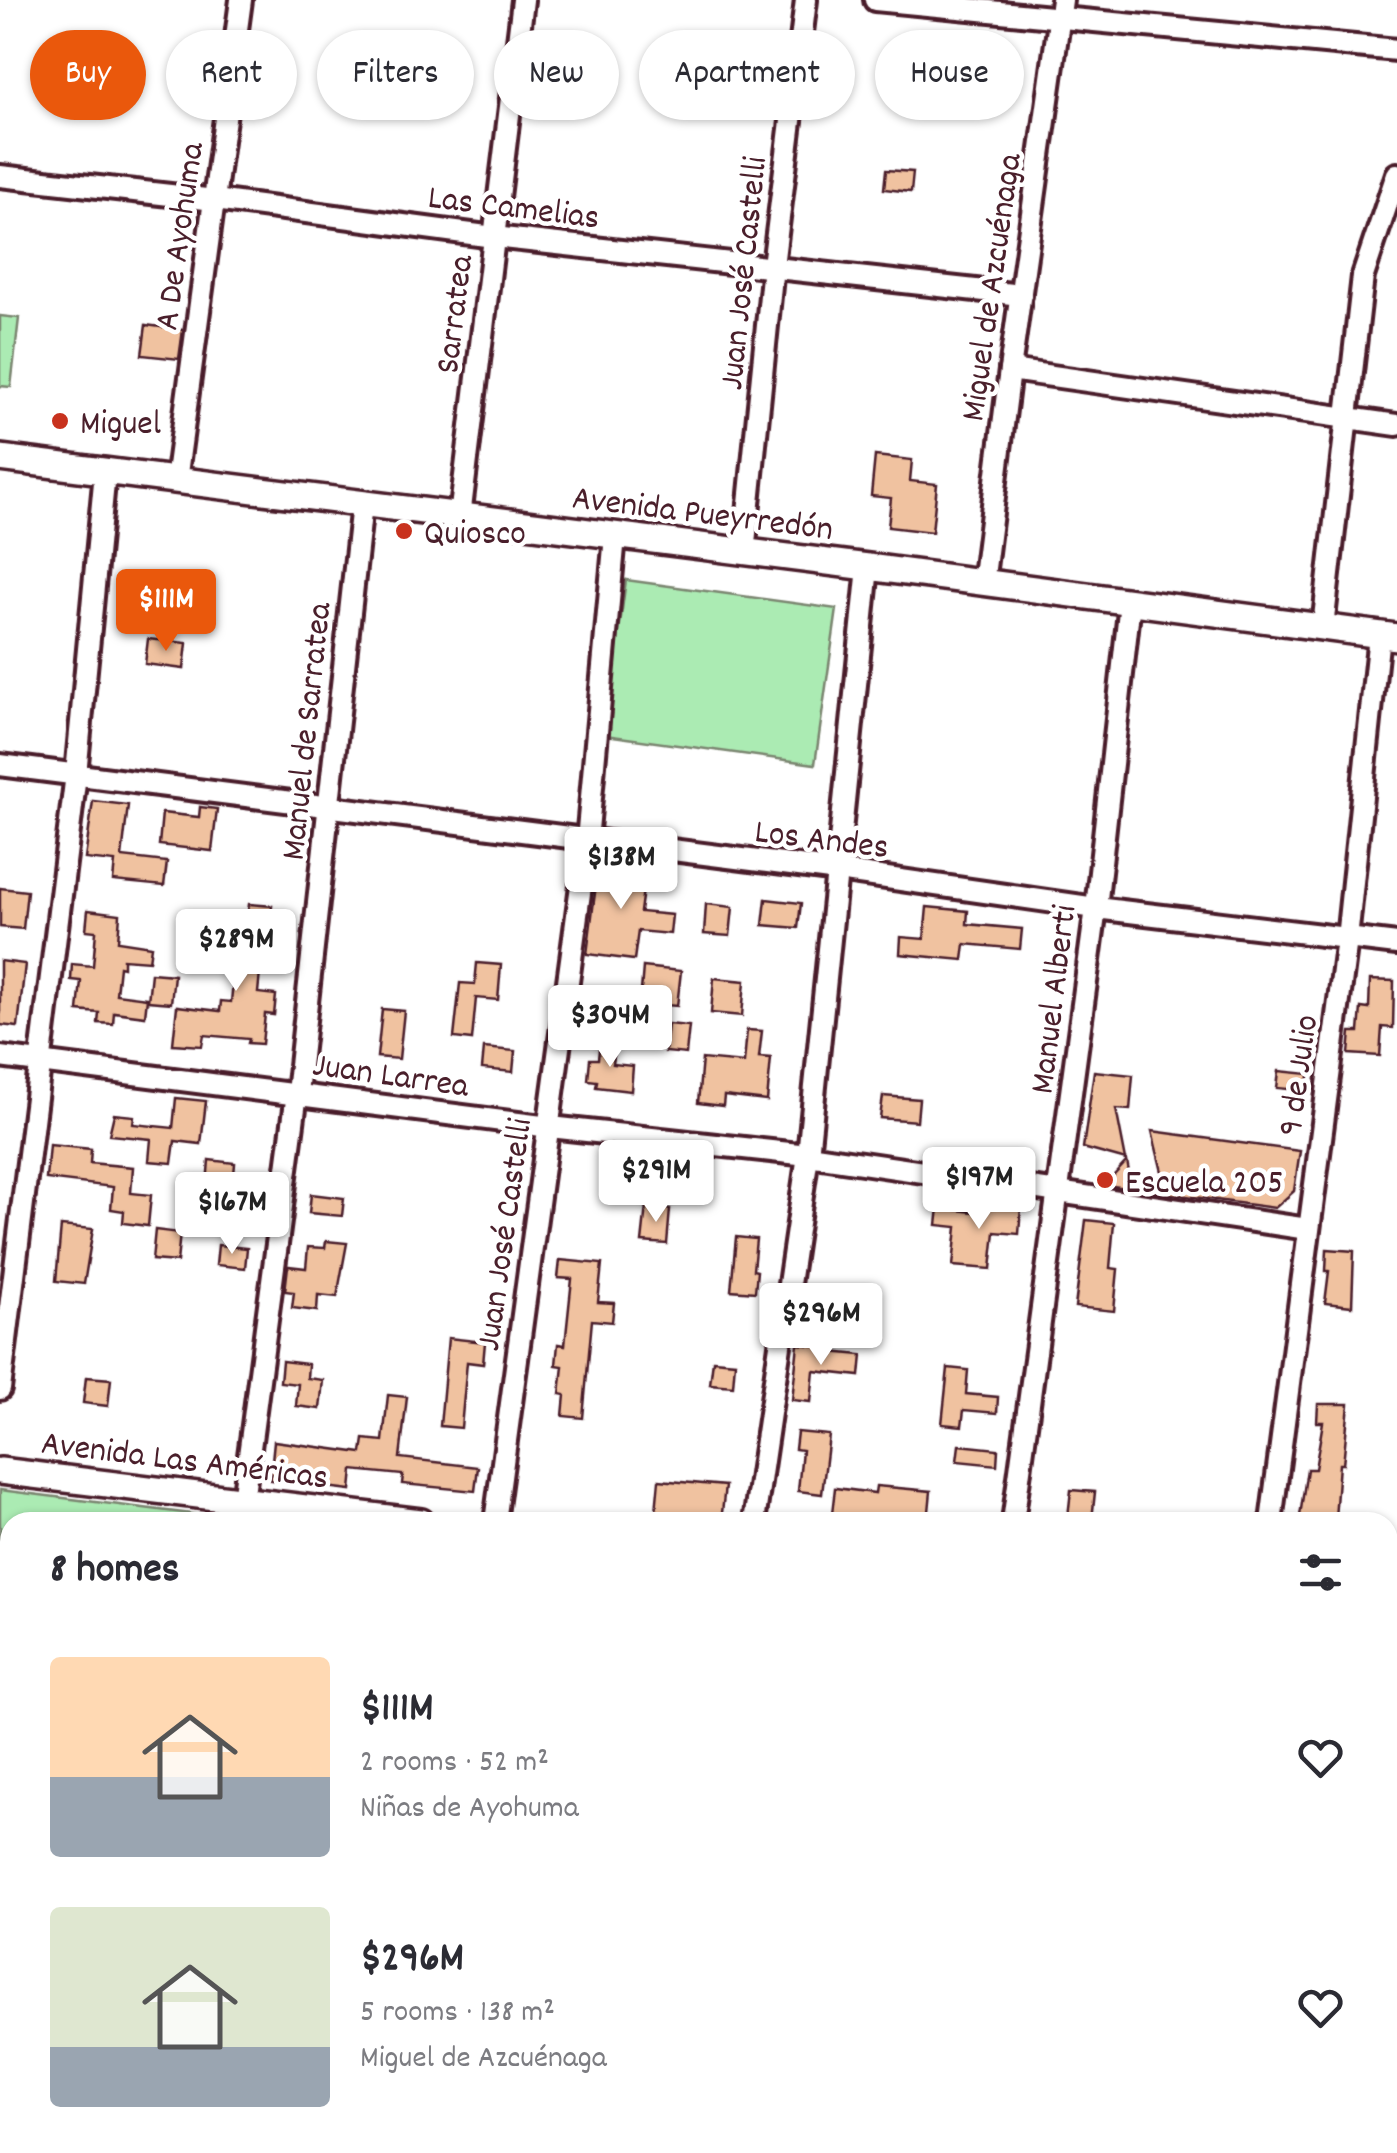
<!DOCTYPE html>
<html lang="en">
<head>
<meta charset="utf-8">
<style>
	:root { --surface:#fff; --page:#f2f2f3; --text:#2b2b33; --muted:#7c7c81; --accent:#ea580c }
	body { margin:0; font-family:Dekko,sans-serif; background:var(--page); color:var(--text); height:100vh; display:flex; flex-direction:column; font-size:38px; white-space:nowrap }
	* { box-sizing:border-box; margin:0 }
	p { font-size:32px; color:var(--muted) }
	.icon { flex:none; width:55px; height:55px; fill:none; stroke:currentColor; stroke-width:2; stroke-linecap:round; stroke-linejoin:round }
	.map { position:relative; flex:1; overflow:hidden }
	.side { position:absolute; left:0px; top:1512px; width:1398px; height:642px; display:flex; flex-direction:column; background:var(--surface); border-radius:30px 30px 0 0; box-shadow:0 2px 8px #0004 }
	.side>* { flex:none }
	.guide { position:absolute; left:30px; top:30px; width:1338px; height:90px; display:flex; gap:20px }
	.price { position:absolute; translate:-50% -85px; padding:0 22px; border-radius:10px; background:#fff; color:#222; font-size:32px; line-height:65px; filter:drop-shadow(0 2px 5px #0008) }
	.price::after { content:''; position:absolute; left:50%; top:60px; width:30px; height:22px; margin-left:-15px; background:inherit; clip-path:polygon(0 0,100% 0,50% 100%) }
	.price.active { background:var(--accent); color:#fff }
	ul { padding:0; list-style:none }
	li { display:flex; align-items:center; gap:30px; height:250px; padding:0 50px }
	li span { display:grid; place-items:center; flex:none; width:280px; height:200px; border-radius:10px; color:#555 }
	li>.icon { margin-inline-start:auto }
	span .icon { width:120px; height:120px; fill:#fffc; stroke-width:1 }
	li b { font-size:42px }
	h2 { display:flex; justify-content:space-between; align-items:center; height:120px; padding:0 50px; font-size:42px }
	.tag { padding:0 35px; border-radius:45px; background:var(--surface); box-shadow:0 2px 8px #0004; font-size:35px; line-height:90px }
	.tag.active { background:var(--accent); color:#fff }
	.map>svg:first-child { display:block }
	.green { fill:#abebb3; stroke:#7a856f; stroke-width:2.5 }
	.building { fill:#f0c2a0; stroke:#4a1f2b; stroke-width:2.5 }
	.lines { fill:none; stroke-linecap:round; stroke-linejoin:round }
	.minor-casing { stroke:#4a1f2b; stroke-width:28 }
	.major-casing { stroke:#4a1f2b; stroke-width:32 }
	.minor { stroke:#fff; stroke-width:20 }
	.major { stroke:#fff; stroke-width:25 }
	.poi-dot { fill:#c8321e; stroke:#fff; stroke-width:4 }
	.labels { text-anchor:middle; stroke-width:9; stroke-linejoin:round; paint-order:stroke }
	.street-label { font-size:35px; fill:#4a1f2b; stroke:#fff }
	.poi-label { font-size:35px; fill:#4a1f2b; stroke:#fff; text-anchor:start }
</style>
</head>
<body>
<div class="map">
<svg width="1397" height="2153" viewBox="0 0 1397 2153">
	<rect width="100%" height="100%" fill="#fff"/>
	<filter id="ink" filterUnits="userSpaceOnUse"><feTurbulence type="fractalNoise" baseFrequency=".01" numOctaves="2"/><feDisplacementMap in="SourceGraphic" scale="20" xChannelSelector="R" yChannelSelector="G"/><feConvolveMatrix kernelMatrix="1 2 1 2 8 2 1 2 1" color-interpolation-filters="sRGB"/></filter>
	<g filter="url(#ink)">
		<!-- green -->
		<g class="green">
			<polygon points="0,316 19,318 11,387 0,386"/>
			<polygon points="626,580 837,609 815,764 605,735"/>
			<polygon points="0,1490 255,1522 10,1522 10,2145 411,2145 410,2153 0,2153"/>
		</g>
		<!-- building -->
		<g class="building">
			<polygon points="886,170 913,172 911,192 884,189"/>
			<polygon points="146,325 183,330 179,359 142,355"/>
			<polygon points="875,456 912,460 910,481 937,484 932,532 888,527 891,498 871,496"/>
			<polygon points="148,639 187,643 184,669 145,664"/>
			<polygon points="93,801 128,805 122,857 167,862 164,886 113,881 115,862 85,859"/>
			<polygon points="200,807 217,809 212,851 159,845 162,813 199,817"/>
			<polygon points="599,862 646,867 640,912 672,915 670,934 638,931 634,960 587,954"/>
			<polygon points="0,888 27,891 23,929 0,927"/>
			<polygon points="766,899 801,903 798,928 763,925"/>
			<polygon points="249,904 272,906 267,953 262,952 258,993 276,995 274,1015 265,1014 262,1044 248,1043 249,1039 204,1035 202,1046 173,1044 177,1006 220,1011 221,1001 231,1002 235,961 242,962"/>
			<polygon points="706,904 733,907 730,936 704,934"/>
			<polygon points="927,907 968,911 967,924 1022,929 1020,949 965,944 963,960 900,954 901,937 924,939"/>
			<polygon points="88,910 120,914 118,941 151,946 149,961 123,959 123,967 119,966 116,994 147,998 145,1016 114,1012 113,1024 98,1023 99,1013 78,1011 81,981 71,980 72,964 93,966 96,931 86,930"/>
			<polygon points="0,961 25,964 18,1027 0,1025"/>
			<polygon points="477,963 501,965 498,1000 476,998 472,1040 454,1038 460,983 475,984"/>
			<polygon points="643,967 681,971 677,1006 640,1003"/>
			<polygon points="151,973 174,975 171,1003 148,1001"/>
			<polygon points="714,978 745,981 742,1016 711,1013"/>
			<polygon points="1370,980 1394,981 1393,1028 1382,1027 1380,1056 1349,1054 1351,1032 1359,1032 1361,1008 1369,1009"/>
			<polygon points="382,1009 404,1011 399,1059 377,1057"/>
			<polygon points="668,1024 689,1026 686,1054 665,1052"/>
			<polygon points="747,1030 762,1031 759,1057 771,1058 767,1101 724,1096 723,1106 698,1103 702,1059 744,1063"/>
			<polygon points="600,1041 616,1042 613,1064 633,1066 631,1091 596,1087 597,1081 588,1080 590,1059 598,1059"/>
			<polygon points="484,1048 515,1051 513,1072 482,1069"/>
			<polygon points="1094,1071 1133,1075 1130,1110 1116,1109 1126,1160 1083,1148"/>
			<polygon points="1279,1071 1309,1074 1308,1091 1277,1088"/>
			<polygon points="883,1096 919,1099 917,1121 880,1118"/>
			<polygon points="176,1098 206,1101 201,1144 175,1141 172,1163 149,1161 151,1139 109,1135 114,1114 134,1116 133,1124 173,1128"/>
			<polygon points="1152,1131 1300,1151 1294,1191 1275,1208 1105,1185 1127,1161 1129,1172 1163,1176"/>
			<polygon points="49,1145 91,1149 90,1163 133,1167 131,1193 151,1195 148,1226 123,1223 124,1211 111,1209 113,1187 46,1179"/>
			<polygon points="209,1160 235,1163 233,1187 227,1186 222,1225 204,1223"/>
			<polygon points="311,1194 344,1198 342,1216 309,1213"/>
			<polygon points="976,1203 1021,1207 1019,1234 995,1232 991,1269 953,1266 957,1227 937,1225 939,1208 975,1212"/>
			<polygon points="646,1206 670,1209 667,1244 642,1242"/>
			<polygon points="1086,1220 1114,1223 1110,1268 1118,1269 1114,1311 1075,1307"/>
			<polygon points="61,1226 93,1229 84,1284 56,1281"/>
			<polygon points="155,1230 180,1233 177,1262 152,1260"/>
			<polygon points="736,1237 756,1239 753,1270 757,1271 755,1292 731,1290"/>
			<polygon points="326,1241 347,1243 337,1297 318,1295 317,1311 292,1308 294,1292 285,1291 288,1266 306,1268 308,1247 325,1248"/>
			<polygon points="218,1245 247,1248 245,1268 216,1265"/>
			<polygon points="1327,1249 1354,1251 1352,1306 1325,1303 1329,1271 1326,1271"/>
			<polygon points="560,1260 602,1264 598,1302 614,1303 612,1322 592,1320 583,1418 563,1416 565,1395 560,1394 563,1366 556,1365 558,1344 565,1345 572,1279 558,1278"/>
			<polygon points="448,1338 485,1342 483,1364 467,1362 461,1428 440,1426"/>
			<polygon points="798,1344 831,1347 831,1352 862,1355 860,1376 814,1371 811,1402 792,1400"/>
			<polygon points="713,1360 735,1362 733,1386 710,1384"/>
			<polygon points="282,1361 308,1364 307,1378 323,1380 320,1409 296,1406 298,1384 280,1382"/>
			<polygon points="948,1368 968,1370 966,1394 998,1397 997,1413 964,1410 962,1426 942,1424"/>
			<polygon points="86,1377 111,1379 108,1406 83,1403"/>
			<polygon points="388,1395 407,1397 400,1458 478,1467 475,1491 402,1484 403,1475 353,1470 351,1490 270,1480 274,1441 362,1453 364,1439 383,1441"/>
			<polygon points="1318,1404 1349,1404 1343,1464 1339,1464 1335,1519 1300,1516 1307,1469 1315,1469 1323,1422 1317,1422"/>
			<polygon points="797,1432 829,1435 822,1494 798,1491 802,1450 795,1449"/>
			<polygon points="959,1445 998,1449 997,1465 957,1461"/>
			<polygon points="659,1480 725,1486 721,1522 655,1522"/>
			<polygon points="876,1486 931,1491 928,1522 831,1522 835,1488 875,1493"/>
			<polygon points="1071,1490 1095,1492 1092,1520 1068,1517"/>
		</g>
		<g class="lines">
			<defs>
				<g id="minor">
					<polyline points="875,0 1397,50"/>
					<polyline points="0,176 215,200 494,237 1021,295"/>
					<polyline points="1010,370 1397,425"/>
					<polyline points="176,481 241,0"/>
					<polyline points="460,517 523,0"/>
					<polyline points="744,553 773,266 806,0"/>
					<polyline points="983,584 1010,370 1062,0"/>
					<polyline points="1323,627 1363,276 1397,174"/>
					<polyline points="0,765 838,871 1096,908 1397,944"/>
					<polyline points="0,1057 550,1127 808,1155 1308,1229"/>
					<polyline points="0,1389 76,774 105,472"/>
					<polyline points="243,1501 297,1093 362,504"/>
					<polyline points="495,1522 587,841 615,536"/>
					<polyline points="754,1522 808,1155 868,567"/>
					<polyline points="1013,1522 1096,908 1130,602"/>
					<polyline points="1271,1522 1347,939 1379,635"/>
					<polyline points="1388,2030 1397,2031"/>
					<polyline points="1263,2153 1264,2145"/>
				</g>
				<g id="major">
					<polyline points="0,458 868,567 1397,637"/>
					<polyline points="0,1471 421,1522"/>
					<polyline points="1388,1639 1397,1640"/>
				</g>
			</defs>
			<!-- minor casing -->
			<use href="#minor" class="minor-casing"/>
			<!-- major casing -->
			<use href="#major" class="major-casing"/>
			<!-- minor -->
			<use href="#minor" class="minor"/>
			<!-- major -->
			<use href="#major" class="major"/>
		</g>
	</g>
	<!-- markers -->
	<g class="poi-dot">
		<circle cx="60" cy="421" r="10"/>
		<circle cx="404" cy="531" r="10"/>
		<circle cx="1105" cy="1180" r="10"/>
	</g>
	<g class="labels">
		<!-- street labels -->
		<g class="street-label">
			<text transform="translate(514 205) rotate(7)" y="12">Las Camelias</text>
			<text transform="translate(177 236) rotate(-82)" y="12">A De Ayohuma</text>
			<text transform="translate(741 273) rotate(-84)" y="12">Juan José Castelli</text>
			<text transform="translate(989 287) rotate(-82)" y="12">Miguel de Azcuénaga</text>
			<text transform="translate(452 314) rotate(-83)" y="12">Sarratea</text>
			<text transform="translate(703 511) rotate(7)" y="12">Avenida Pueyrredón</text>
			<text transform="translate(304 731) rotate(-84)" y="12">Manuel de Sarratea</text>
			<text transform="translate(822 837) rotate(7)" y="12">Los Andes</text>
			<text transform="translate(1051 999) rotate(-83)" y="12">Manuel Alberti</text>
			<text transform="translate(391 1073) rotate(8)" y="12">Juan Larrea</text>
			<text transform="translate(1296 1075) rotate(-82)" y="12">9 de Julio</text>
			<text transform="translate(502 1234) rotate(-82)" y="12">Juan José Castelli</text>
			<text transform="translate(185 1458) rotate(7)" y="12">Avenida Las Américas</text>
		</g>
		<!-- poi labels -->
		<g class="poi-label">
			<text x="80" y="433">Miguel</text>
			<text x="424" y="543">Quiosco</text>
			<text x="1125" y="1192">Escuela 205</text>
		</g>
	</g>
</svg>
<b class="price active" style="left:166px;top:654px">$111M</b>
<b class="price" style="left:621px;top:912px">$138M</b>
<b class="price" style="left:236px;top:994px">$289M</b>
<b class="price" style="left:610px;top:1070px">$304M</b>
<b class="price" style="left:656px;top:1225px">$291M</b>
<b class="price" style="left:979px;top:1232px">$197M</b>
<b class="price" style="left:232px;top:1257px">$167M</b>
<b class="price" style="left:821px;top:1368px">$296M</b>
<div class="guide">
<a class="tag active">Buy</a>
<a class="tag">Rent</a>
<a class="tag">Filters</a>
<a class="tag">New</a>
<a class="tag">Apartment</a>
<a class="tag">House</a>
</div>
<section class="side">
<h2>8 homes<svg class="icon" aria-label="filters" viewBox="0 0 24 24"><path d="M4 7h16M4 17h16"/><circle cx="9" cy="7" r="2"/><circle cx="15" cy="17" r="2"/></svg></h2>
<ul>
<li><span style="background:linear-gradient(#ffd9b3 60%,#9aa5b1 0)"><svg class="icon" aria-label="home" viewBox="0 0 24 24"><path d="M3 11l9-7 9 7M6 9v11h12V9"/></svg></span><div><b>$111M</b><p>2 rooms · 52 m²</p><p>Niñas de Ayohuma</p></div><svg class="icon" aria-label="heart" viewBox="0 0 24 24"><path d="M12 20l-8-8c-3-5 5-10 8-4 3-6 11-1 8 4z"/></svg></li>
<li><span style="background:linear-gradient(#dfe7d0 70%,#9aa5b1 0)"><svg class="icon" aria-label="home" viewBox="0 0 24 24"><path d="M3 11l9-7 9 7M6 9v11h12V9"/></svg></span><div><b>$296M</b><p>5 rooms · 138 m²</p><p>Miguel de Azcuénaga</p></div><svg class="icon" aria-label="heart" viewBox="0 0 24 24"><path d="M12 20l-8-8c-3-5 5-10 8-4 3-6 11-1 8 4z"/></svg></li>
</ul>
</section>
</div>
</body>
</html>
